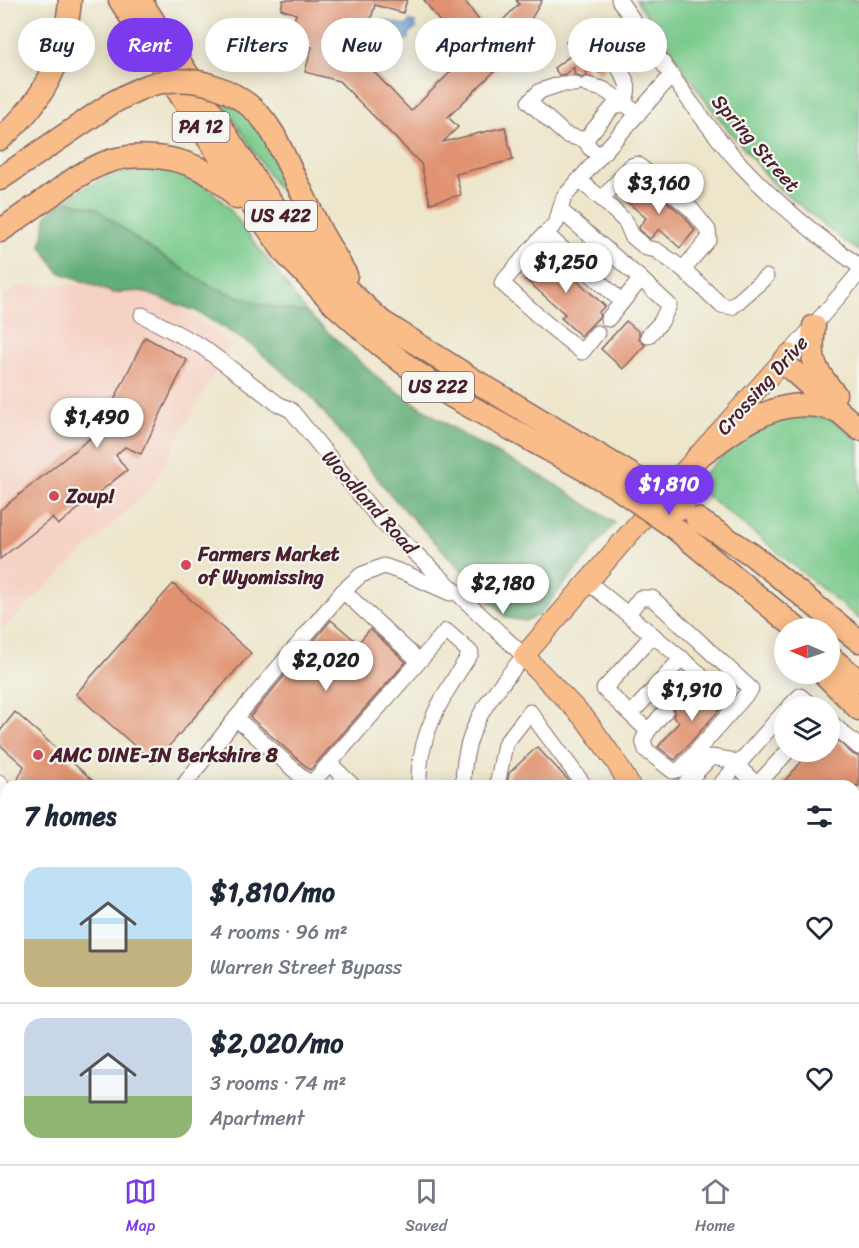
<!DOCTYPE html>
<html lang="en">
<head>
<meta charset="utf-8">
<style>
	:root { --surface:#fff; --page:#f2f2f3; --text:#1f2937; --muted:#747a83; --line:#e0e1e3; --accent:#7c3aed }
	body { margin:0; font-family:Sriracha,sans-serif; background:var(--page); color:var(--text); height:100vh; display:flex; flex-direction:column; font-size:22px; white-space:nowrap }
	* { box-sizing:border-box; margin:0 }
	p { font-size:20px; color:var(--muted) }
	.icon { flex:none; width:33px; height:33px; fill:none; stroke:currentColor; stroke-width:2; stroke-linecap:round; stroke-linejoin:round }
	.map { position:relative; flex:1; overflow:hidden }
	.side { position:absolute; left:0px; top:780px; width:860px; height:384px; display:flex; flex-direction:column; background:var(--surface); border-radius:18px 18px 0 0; box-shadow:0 3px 15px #0003 }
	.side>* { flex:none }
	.top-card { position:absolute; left:18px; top:18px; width:824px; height:54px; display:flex; gap:12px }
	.needle { width:39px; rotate:272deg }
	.controls { position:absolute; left:774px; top:618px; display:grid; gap:12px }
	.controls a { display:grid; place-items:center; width:66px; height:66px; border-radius:50%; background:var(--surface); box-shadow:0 3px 15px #0003; font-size:30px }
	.price { position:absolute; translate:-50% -51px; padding:0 14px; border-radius:21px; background:#fff; color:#222; font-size:20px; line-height:39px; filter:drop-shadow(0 2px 3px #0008) }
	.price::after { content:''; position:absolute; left:50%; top:36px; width:18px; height:14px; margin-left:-9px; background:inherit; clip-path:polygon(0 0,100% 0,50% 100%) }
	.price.current { background:var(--accent); color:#fff }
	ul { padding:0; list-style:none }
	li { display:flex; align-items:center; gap:18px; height:150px; padding:0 24px }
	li+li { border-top:2px solid var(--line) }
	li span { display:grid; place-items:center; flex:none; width:168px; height:120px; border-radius:18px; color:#555 }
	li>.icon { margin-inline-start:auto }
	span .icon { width:72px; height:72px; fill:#fffc; stroke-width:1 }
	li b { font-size:26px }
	h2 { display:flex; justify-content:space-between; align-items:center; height:72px; padding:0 24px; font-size:26px }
	.tag { padding:0 21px; border-radius:27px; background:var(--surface); box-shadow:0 3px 15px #0003; font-size:21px; line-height:54px }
	.tag.current { background:var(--accent); color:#fff }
	.tab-bar { display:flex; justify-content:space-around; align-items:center; height:84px; border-top:2px solid var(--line); background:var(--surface); font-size:16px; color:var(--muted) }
	.tab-bar a { display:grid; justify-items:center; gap:3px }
	.tab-bar .current { color:var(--accent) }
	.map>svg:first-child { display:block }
	.built { fill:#f6d2c4 }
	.green { fill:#7aca8c; stroke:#62745c; stroke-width:1.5 }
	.forest { fill:#63ae78; stroke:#566652; stroke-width:1.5 }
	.water { fill:#64a0d4; stroke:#576080; stroke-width:1.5 }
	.building { fill:#e19371 }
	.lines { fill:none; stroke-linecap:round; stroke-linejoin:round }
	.minor-casing { stroke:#836563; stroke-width:17 }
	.major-casing { stroke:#836563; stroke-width:22 }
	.highway-casing { stroke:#836563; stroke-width:25 }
	.minor { stroke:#fff; stroke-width:15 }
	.major { stroke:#f9bd89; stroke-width:20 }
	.highway { stroke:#f9bd89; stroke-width:22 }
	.highway-bridge-casing { stroke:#836563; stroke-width:25; stroke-linecap:butt }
	.highway-bridge { stroke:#f9bd89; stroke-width:22 }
	.poi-dot { fill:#d1495b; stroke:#f6f6f2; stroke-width:2 }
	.labels { text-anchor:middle; stroke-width:4.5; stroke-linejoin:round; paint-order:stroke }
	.shield { fill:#f6f6f2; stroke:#7e6067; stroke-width:1.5 }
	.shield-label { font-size:18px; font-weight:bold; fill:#4a1f2b }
	.street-label { font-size:20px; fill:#4a1f2b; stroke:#f6f6f2 }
	.poi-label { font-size:20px; font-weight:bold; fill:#4a1f2b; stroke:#f6f6f2; text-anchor:start }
</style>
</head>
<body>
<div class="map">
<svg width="859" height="1164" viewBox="0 0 859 1164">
	<rect width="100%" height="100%" fill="#f6f6f2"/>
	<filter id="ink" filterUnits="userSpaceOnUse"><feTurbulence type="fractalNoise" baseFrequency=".0167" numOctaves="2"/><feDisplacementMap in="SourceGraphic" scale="12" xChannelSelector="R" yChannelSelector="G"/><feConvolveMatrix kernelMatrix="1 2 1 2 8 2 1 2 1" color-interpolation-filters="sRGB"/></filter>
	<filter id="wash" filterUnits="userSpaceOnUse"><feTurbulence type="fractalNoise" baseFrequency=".008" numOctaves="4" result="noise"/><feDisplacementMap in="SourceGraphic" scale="24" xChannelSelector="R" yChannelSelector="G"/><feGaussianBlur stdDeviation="1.35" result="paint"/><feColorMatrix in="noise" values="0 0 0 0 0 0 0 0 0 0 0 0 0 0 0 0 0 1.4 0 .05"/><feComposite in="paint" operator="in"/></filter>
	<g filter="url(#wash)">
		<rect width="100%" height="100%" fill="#ede6cb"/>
		<!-- built -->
		<polygon class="built" points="142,280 231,343 152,487 0,631 0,300 17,287"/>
		<!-- green -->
		<g class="green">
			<polygon points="636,0 859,0 859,251 843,240 772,183 713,111"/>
			<polygon points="222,101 236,106 265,136 299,210 275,185"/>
			<polygon points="140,168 168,170 190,178 210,189 228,207 307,313 262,305 210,286 143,244 96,208 66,201 77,192 106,177"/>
			<polygon points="807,414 828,418 845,429 859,442 859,619 764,541 692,484 734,446 760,424 787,416"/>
		</g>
		<!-- forest -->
		<polygon class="forest" points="66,201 96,208 143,244 210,286 262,305 307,313 381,381 468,438 550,481 615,523 539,615 525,621 507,618 395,500 307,392 250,344 196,311 141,291 113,293 59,272 41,246 47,214"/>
		<!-- water -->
		<polygon class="water" points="383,20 407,26 409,22 415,23 416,29 410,32 408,40 380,33"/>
		<g id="blocks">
			<!-- building -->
			<g class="building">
				<polygon points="283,0 407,0 403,13 375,5 370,22 357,18 352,37 334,32 330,47 357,54 411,111 519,4 516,0 542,0 510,56 448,117 458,127 443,142 505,127 513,160 456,174 461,195 430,203 421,164 339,81 305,72 312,47 289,40 296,14 281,9"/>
				<polygon points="424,0 464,0 481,23 454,42"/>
				<polygon points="598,18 621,49 609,58 607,66 599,73 585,55 587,76 582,77 574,74 574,67 565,74 559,75 554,68 574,53 566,42"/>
				<polygon points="641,180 685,217 695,230 680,248 659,229 650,239 640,230 639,227 646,218 625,200"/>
				<polygon points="547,253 605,306 598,313 600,315 599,317 581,336 561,318 565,314 525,279"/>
				<polygon points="626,321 639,332 639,339 645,345 623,369 601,349"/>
				<polygon points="145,337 187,360 141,454 125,447 116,455 127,470 58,525 52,518 0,559 0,510 99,431"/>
				<polygon points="173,584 251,653 154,763 76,694"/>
				<polygon points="331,620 358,643 370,629 406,662 310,770 250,717"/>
				<polygon points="711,685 728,700 675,760 658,747 679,722 673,717 675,712 673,705 679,706 685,703 692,709"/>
				<polygon points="15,712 99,786 15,786 24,766 0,745 0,731"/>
				<polygon points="830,734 853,754 859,757 859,786 780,786 810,752 830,752"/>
				<polygon points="537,747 571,783 573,786 507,786 509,773"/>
			</g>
		</g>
	</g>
	<g filter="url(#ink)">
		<use href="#blocks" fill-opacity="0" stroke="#836563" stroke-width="1.5"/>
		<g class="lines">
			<defs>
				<g id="minor">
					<path d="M619,0C658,55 696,115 741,165C777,204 817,236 859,266"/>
					<polyline points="575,84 561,84 540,91 529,102 566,135 585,140"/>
					<path d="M587,85L603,89L624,103C632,85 626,81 617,65"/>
					<polyline points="600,156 590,148 585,140 612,108 624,103 638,114"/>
					<polyline points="579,180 602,199 626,222 632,236 646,248 656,250 683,269 721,305 732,307 766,277"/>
					<polyline points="602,199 631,166 637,164 692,210 708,230 709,239 683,269"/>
					<polyline points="560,210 641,279 608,319"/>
					<polyline points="546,234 622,302"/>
					<polyline points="641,279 669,305 661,322 648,336"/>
					<path d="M142,315L201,346L278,404L291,410L381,521L524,656C489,699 463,727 463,786"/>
					<polyline points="597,333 582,352 546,323 502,283 540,239 556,223 564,197 672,75"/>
					<polyline points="789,354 859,273"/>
					<polyline points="588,582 699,673 677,697"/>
					<polyline points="343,591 361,575 384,566 407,574 450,593"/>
					<polyline points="628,614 640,598 652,598 751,689 681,769 673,771 646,750 643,740 648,731"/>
					<polyline points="653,635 604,689 648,731 665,711"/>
					<polyline points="790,706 800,696 812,706"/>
					<polyline points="631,714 682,658"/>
					<polyline points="236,718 312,786"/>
					<polyline points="830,722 859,747"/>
					<polyline points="329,763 353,786"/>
					<polyline points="0,783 6,794"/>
					<path d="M311,784L446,631L471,653C444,693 417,735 419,786"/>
					<polyline points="183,786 236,718 343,591 419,661"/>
					<polyline points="497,786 505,744 530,712 584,785 583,786"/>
					<polyline points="683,786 711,757 730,760 737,765 757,785"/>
					<polyline points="719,786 784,712"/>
					<polyline points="756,786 787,752"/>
					<polyline points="854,839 859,832"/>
					<polyline points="0,874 6,864"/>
					<polyline points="0,1046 6,1042"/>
					<polyline points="0,1083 6,1087"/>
					<polyline points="86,1158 91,1164"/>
					<polyline points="365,1158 372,1164"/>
					<polyline points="651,1158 657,1164"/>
					<polyline points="204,1164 210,1158"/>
					<polyline points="307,1164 312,1158"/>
					<polyline points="669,1164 675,1158"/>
				</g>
				<g id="major">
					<polyline points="630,786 616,762 586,720 524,656 655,504 789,354"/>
					<polyline points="0,1007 6,1013"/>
					<polyline points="854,1119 859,1124"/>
					<polyline points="174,1158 181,1164"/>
					<polyline points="706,1164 712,1158"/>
					<polyline points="733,1164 739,1158"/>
				</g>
				<g id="highway">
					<polyline points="120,0 231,174 285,253 336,306 379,344 414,371 453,397 616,487"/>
					<polyline points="140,0 261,189 295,233 337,280 381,321 477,382 630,474"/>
					<polyline points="266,123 274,135 321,232 346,275"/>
					<path d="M0,139C45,101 65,58 70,0"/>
					<polyline points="0,179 112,103"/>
					<path d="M0,231C19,218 37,205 56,192C68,183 81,173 95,167C133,147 192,156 224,185C229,189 233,194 237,198"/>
					<path d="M814,326C810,360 813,368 835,394"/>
					<polyline points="783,362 859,429"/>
					<path d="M698,457C742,425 781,391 838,411"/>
					<polyline points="697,519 751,554 859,641"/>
					<polyline points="672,526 796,628"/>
					<polyline points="830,657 859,681"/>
					<polyline points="824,674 859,709"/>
					<polyline points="854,1022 859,1017"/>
					<polyline points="854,1045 859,1040"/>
				</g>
			</defs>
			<!-- minor casing -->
			<use href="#minor" class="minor-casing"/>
			<!-- major casing -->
			<use href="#major" class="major-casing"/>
			<!-- highway casing -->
			<use href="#highway" class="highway-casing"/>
			<!-- minor -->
			<use href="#minor" class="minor"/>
			<!-- major -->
			<use href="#major" class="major"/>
			<!-- highway -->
			<use href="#highway" class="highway"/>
			<defs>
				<g id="highway-bridge">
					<path d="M112,103C124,97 136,89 150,85C192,72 239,88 266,123"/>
					<polyline points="630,474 683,508"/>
					<polyline points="616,487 672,526"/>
				</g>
			</defs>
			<!-- highway-bridge casing -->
			<use href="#highway-bridge" class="highway-bridge-casing"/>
			<!-- highway-bridge -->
			<use href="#highway-bridge" class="highway-bridge"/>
		</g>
	</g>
	<!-- markers -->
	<g class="poi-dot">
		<circle cx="54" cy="496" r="6"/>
		<circle cx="186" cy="565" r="6"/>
		<circle cx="38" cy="755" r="6"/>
	</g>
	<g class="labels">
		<!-- shield labels -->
		<g class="shield">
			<rect x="172.5" y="112" width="57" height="30" rx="4.5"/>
			<rect x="245" y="201" width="72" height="30" rx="4.5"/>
			<rect x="402" y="372" width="72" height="30" rx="4.5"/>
		</g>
		<g class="shield-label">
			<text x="201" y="133">PA 12</text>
			<text x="281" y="222">US 422</text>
			<text x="438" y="393">US 222</text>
		</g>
		<!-- street labels -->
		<g class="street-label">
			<text transform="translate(756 143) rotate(49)" y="7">Spring Street</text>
			<text transform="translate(762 385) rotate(-48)" y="7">Crossing Drive</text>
			<text transform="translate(370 502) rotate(48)" y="7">Woodland Road</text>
		</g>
		<!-- poi labels -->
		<g class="poi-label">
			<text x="66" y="503">Zoup!</text>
			<text x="198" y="561">Farmers Market<tspan x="198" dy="23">of Wyomissing</tspan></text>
			<text x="50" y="762">AMC DINE-IN Berkshire 8</text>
		</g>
	</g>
</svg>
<div class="controls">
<a><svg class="needle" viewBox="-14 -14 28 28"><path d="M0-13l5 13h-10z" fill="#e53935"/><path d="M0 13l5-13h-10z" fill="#747a83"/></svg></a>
<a><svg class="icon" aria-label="layers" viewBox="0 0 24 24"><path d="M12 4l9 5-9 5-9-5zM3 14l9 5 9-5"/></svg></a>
</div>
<b class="price" style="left:659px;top:215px">$3,160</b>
<b class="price" style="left:566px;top:294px">$1,250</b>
<b class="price" style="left:97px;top:449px">$1,490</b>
<b class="price current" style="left:669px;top:516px">$1,810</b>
<b class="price" style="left:503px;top:615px">$2,180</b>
<b class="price" style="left:326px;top:692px">$2,020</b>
<b class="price" style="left:692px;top:722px">$1,910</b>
<div class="top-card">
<a class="tag">Buy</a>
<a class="tag current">Rent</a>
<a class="tag">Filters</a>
<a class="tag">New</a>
<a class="tag">Apartment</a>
<a class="tag">House</a>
</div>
<section class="side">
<h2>7 homes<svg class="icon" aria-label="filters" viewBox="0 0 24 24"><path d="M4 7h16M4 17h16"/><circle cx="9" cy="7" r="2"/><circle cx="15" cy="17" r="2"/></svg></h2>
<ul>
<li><span style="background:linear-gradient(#bfe0f5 60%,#c2b280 0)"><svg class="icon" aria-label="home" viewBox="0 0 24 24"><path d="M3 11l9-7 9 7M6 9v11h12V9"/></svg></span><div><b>$1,810/mo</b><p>4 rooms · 96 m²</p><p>Warren Street Bypass</p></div><svg class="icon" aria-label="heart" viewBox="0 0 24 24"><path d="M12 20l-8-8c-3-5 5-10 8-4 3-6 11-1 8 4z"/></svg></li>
<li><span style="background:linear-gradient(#c9d6e8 65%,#8fb573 0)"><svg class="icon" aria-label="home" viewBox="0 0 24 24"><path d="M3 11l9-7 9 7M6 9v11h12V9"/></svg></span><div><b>$2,020/mo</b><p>3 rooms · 74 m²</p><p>Apartment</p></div><svg class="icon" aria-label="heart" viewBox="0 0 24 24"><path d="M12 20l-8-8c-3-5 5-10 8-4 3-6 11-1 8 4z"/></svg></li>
</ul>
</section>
</div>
<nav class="tab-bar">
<a class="current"><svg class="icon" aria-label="map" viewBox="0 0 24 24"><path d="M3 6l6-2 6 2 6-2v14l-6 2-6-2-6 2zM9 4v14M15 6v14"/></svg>Map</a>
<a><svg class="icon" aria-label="saved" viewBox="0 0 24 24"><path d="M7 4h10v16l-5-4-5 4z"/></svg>Saved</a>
<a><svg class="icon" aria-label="home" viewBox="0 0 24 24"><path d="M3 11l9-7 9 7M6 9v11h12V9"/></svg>Home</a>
</nav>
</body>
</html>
